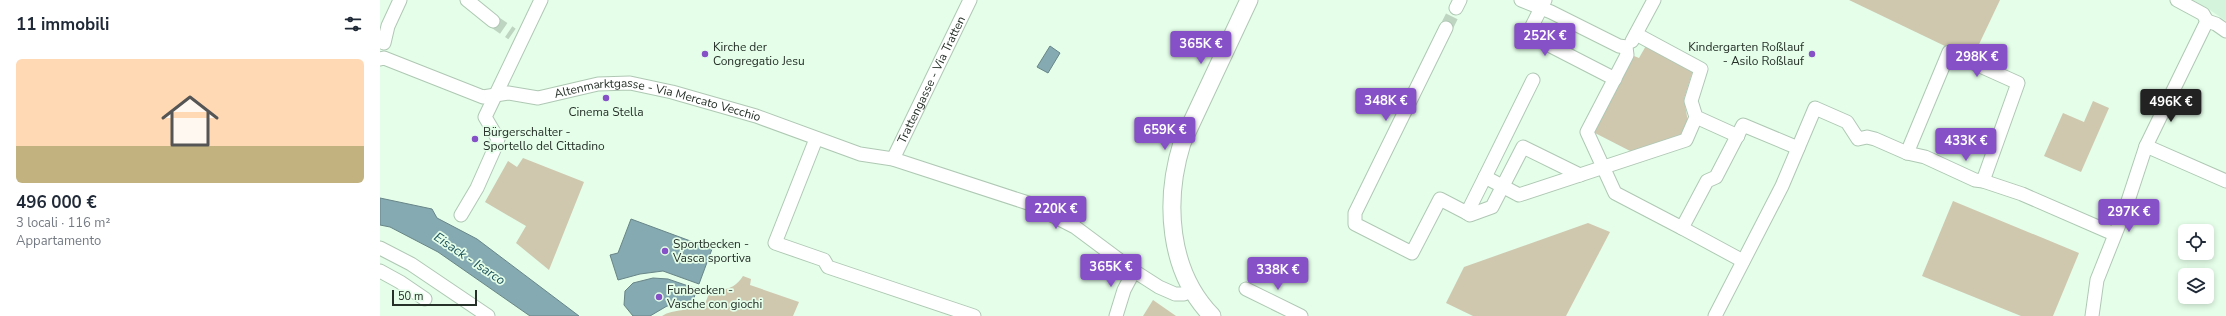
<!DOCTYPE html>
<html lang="it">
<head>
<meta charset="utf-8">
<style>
	:root { --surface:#fff; --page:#f2f2f3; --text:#1f2937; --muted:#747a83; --line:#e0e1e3; --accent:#8650c7 }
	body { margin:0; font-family:"Nunito Sans",sans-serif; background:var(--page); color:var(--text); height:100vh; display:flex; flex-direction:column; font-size:15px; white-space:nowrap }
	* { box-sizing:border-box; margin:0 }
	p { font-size:13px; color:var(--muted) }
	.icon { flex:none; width:22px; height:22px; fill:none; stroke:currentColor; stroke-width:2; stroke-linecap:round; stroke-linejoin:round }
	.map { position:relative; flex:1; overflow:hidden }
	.sheet { display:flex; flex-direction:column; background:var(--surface); width:380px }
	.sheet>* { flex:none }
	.controls { position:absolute; left:1798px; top:224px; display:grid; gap:8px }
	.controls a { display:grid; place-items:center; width:36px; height:36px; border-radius:6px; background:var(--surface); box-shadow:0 2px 6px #0003; font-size:20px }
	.scale { position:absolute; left:12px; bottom:10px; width:85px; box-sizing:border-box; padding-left:4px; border:2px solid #263028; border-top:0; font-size:11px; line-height:14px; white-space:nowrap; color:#263028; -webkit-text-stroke:3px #e4fee9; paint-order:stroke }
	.price { position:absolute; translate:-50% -34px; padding:0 9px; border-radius:4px; background:var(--accent); color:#fff; font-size:13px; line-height:26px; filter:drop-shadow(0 1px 2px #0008) }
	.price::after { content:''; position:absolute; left:50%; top:24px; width:12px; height:9px; margin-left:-6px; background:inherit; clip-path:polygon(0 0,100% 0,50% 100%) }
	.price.active { background:#222; color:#fff }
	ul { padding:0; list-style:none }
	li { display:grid; align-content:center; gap:8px; height:212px; padding:0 16px }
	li+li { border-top:1px solid var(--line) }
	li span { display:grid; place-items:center; height:124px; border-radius:6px; color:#555 }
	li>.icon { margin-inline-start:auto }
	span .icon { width:72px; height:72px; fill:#fffc; stroke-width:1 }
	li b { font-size:17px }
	h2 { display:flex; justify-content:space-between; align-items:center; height:48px; padding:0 16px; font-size:17px }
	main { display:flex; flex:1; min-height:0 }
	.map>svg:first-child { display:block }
	.built { fill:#d4f5db }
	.green { fill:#d0c7af }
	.water { fill:#85aab1; stroke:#688588 }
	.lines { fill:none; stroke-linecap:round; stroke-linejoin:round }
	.minor-tunnel { stroke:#bed5c2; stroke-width:13; stroke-dasharray:13 6; stroke-linecap:butt }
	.minor-casing { stroke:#afc8b4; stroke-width:15 }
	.major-casing { stroke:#afc8b4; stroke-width:19 }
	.minor { stroke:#fff; stroke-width:13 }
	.major { stroke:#fff; stroke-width:17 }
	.poi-dot { fill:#8650c7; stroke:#e4fee9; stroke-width:1.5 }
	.labels { text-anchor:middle; stroke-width:3.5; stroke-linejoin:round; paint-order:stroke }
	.poi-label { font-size:12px; fill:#263028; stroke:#e4fee9; text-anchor:start }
	.street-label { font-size:12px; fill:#263028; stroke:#e4fee9 }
	.water-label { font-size:13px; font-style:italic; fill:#1c515a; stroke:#e4fee9 }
</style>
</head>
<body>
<main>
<section class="sheet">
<h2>11 immobili<svg class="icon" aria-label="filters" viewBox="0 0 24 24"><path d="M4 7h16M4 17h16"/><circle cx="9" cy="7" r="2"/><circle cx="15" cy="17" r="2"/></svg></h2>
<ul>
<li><span style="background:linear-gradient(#ffd9b3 70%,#c2b280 0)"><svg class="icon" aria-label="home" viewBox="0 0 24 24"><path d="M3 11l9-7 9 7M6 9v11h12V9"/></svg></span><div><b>496 000 €</b><p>3 locali · 116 m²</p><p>Appartamento</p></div></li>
</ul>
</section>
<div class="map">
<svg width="1846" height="316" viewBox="0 0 1846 316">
	<rect width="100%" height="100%" fill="#e4fee9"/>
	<!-- built -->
	<polygon class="built" points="1813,0 1846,0 1846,21 1827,8"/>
	<!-- green -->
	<g class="green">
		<polygon points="1469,0 1620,0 1592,59"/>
		<polygon points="1267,44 1313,70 1304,99 1308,122 1301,138 1254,153 1215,133 1214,128 1254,56 1259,58"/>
		<polygon points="1713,101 1729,108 1701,172 1664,156 1683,113 1704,122"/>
		<polygon points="143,158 204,182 169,270 136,243 146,226 105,202 128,161 137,167"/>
		<polygon points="1573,201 1699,253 1673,316 1641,316 1542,276"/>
		<polygon points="1208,223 1230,232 1186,316 1093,316 1066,303 1084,267"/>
		<path d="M363,276L371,279L370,285L419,302L413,316H282C294,308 310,313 320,302L325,304L331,288C345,292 355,288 363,276Z"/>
		<polygon points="773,300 796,316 763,316"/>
	</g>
	<!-- water -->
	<g class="water">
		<polygon points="670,46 680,53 668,73 657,67"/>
		<polygon points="0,198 52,209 57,218 97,239 199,316 150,316 58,252 10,227 0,225"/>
		<polygon points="251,219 332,249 319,284 283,271 260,274 238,280 230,255 238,253"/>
		<polygon points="273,278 288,279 317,289 314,298 309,304 287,306 270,316 253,316 244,305 245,291 253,283"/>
	</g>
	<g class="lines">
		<!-- minor-tunnel -->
		<g class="minor-tunnel">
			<polyline points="113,21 132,34"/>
			<polyline points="1066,28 1076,8"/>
		</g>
		<defs>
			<g id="minor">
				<polyline points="87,0 113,21"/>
				<polyline points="1141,0 1171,12 1239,46 1246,47"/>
				<polyline points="1165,0 1151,28 1151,34 1163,42 1235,79"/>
				<polyline points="1797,0 1823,14 1827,21"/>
				<polyline points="1076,8 1080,0"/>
				<polyline points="1827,21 1836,24 1846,31"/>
				<polyline points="1066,28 975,213 975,224 1032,253 1060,199 1087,213 1105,177 1139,195 1306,140 1316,117"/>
				<polyline points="1256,34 1321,69 1311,101 1316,117 1358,136"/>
				<polyline points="1252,41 1274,0"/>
				<polyline points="4,43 8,26 20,0"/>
				<polyline points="1246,47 1247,55 1207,132 1235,193 1302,228 1327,181 1336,177 1363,125 1418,148"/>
				<path id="s1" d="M0,59L4,58L103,97L128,93L158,98L218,84L250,83L292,92L376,116L480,154L513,159L648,203L695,227L754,271L779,287L795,294H804L812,290"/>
				<polyline points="436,139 395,243 444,260 448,267 594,316"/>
				<polyline points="1766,146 1846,181"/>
				<polyline points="1527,153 1569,52 1638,83 1603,181"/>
				<path id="s2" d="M513,159L590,0"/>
				<polyline points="1105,177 1153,80"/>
				<polyline points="1087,213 1090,215 1112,207 1143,147 1200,175"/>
				<polyline points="81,215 97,188 117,143 118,139 105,117 161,0"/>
				<polyline points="1302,228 1363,261"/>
				<polyline points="0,248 31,264 108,316"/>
				<polyline points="0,271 20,282 45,299"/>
				<polyline points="866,289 921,316"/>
				<polyline points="736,316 744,290 754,271"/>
				<polyline points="1335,316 1402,186 1435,108 1467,122 1478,139 1487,137 1495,139 1527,153 1545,157 1595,180 1603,181 1642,194 1734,234"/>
				<polyline points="1712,316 1717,280 1746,207 1766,146 1827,21"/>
			</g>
			<path id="major" d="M832,316C788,271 784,201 802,143L869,0"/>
		</defs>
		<!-- minor casing -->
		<use href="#minor" class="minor-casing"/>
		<!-- major casing -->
		<use href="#major" class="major-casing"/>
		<!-- minor -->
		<use href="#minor" class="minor"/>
		<!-- major -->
		<use href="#major" class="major"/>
	</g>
	<!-- markers -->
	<g class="poi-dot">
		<circle cx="325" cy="54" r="4"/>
		<circle cx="1432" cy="54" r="4"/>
		<circle cx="226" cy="98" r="4"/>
		<circle cx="95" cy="139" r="4"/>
		<circle cx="285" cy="251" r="4"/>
		<circle cx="279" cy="297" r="4"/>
	</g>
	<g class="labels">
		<!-- poi labels -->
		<g class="poi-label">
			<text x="333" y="51">Kirche der<tspan x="333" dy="14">Congregatio Jesu</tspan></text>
			<text x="1424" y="51" text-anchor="end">Kindergarten Roßlauf<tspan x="1424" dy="14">- Asilo Roßlauf</tspan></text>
			<text x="226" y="116" text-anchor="middle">Cinema Stella</text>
			<text x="103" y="136">Bürgerschalter -<tspan x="103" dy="14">Sportello del Cittadino</tspan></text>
			<text x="293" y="248">Sportbecken -<tspan x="293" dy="14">Vasca sportiva</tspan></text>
			<text x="287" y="294">Funbecken -<tspan x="287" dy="14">Vasche con giochi</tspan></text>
		</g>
		<!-- street labels -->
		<g class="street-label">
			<text dy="4" stroke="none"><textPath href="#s2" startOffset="88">Trattengasse - Via Tratten</textPath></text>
			<text dy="4" stroke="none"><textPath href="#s1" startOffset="289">Altenmarktgasse - Via Mercato Vecchio</textPath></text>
		</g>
		<!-- water labels -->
		<g class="water-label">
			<text transform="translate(90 258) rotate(34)" y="5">Eisack - Isarco</text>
		</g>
	</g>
</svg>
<div class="controls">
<a><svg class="icon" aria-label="locate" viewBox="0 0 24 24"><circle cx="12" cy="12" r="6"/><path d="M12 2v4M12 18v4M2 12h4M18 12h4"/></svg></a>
<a><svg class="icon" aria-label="layers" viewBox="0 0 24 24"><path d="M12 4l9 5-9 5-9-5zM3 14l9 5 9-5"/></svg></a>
</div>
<div class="scale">50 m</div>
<b class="price" style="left:1165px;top:57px">252K €</b>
<b class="price" style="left:821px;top:65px">365K €</b>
<b class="price" style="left:1597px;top:78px">298K €</b>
<b class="price" style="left:1006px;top:122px">348K €</b>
<b class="price active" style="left:1791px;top:123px">496K €</b>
<b class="price" style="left:785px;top:151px">659K €</b>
<b class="price" style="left:1586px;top:162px">433K €</b>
<b class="price" style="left:676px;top:230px">220K €</b>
<b class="price" style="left:1749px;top:233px">297K €</b>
<b class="price" style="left:731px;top:288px">365K €</b>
<b class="price" style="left:898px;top:291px">338K €</b>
</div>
</main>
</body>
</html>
